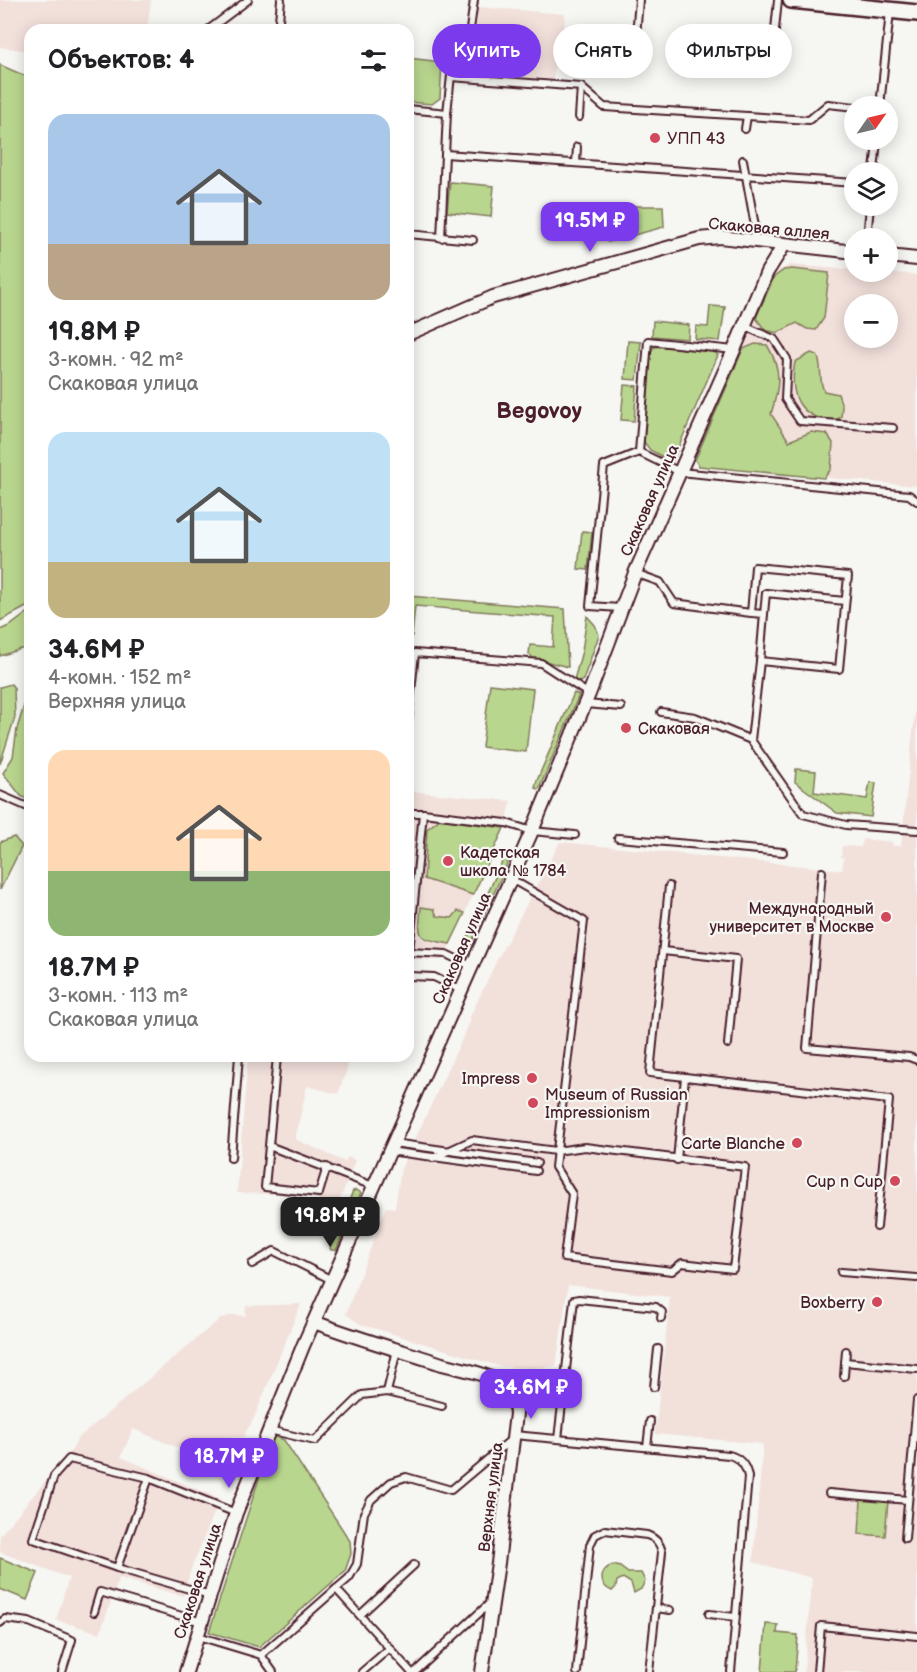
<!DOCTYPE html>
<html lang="ru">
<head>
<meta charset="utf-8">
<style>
	:root { --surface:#fff; --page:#f2f2f2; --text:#202124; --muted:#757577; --accent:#7c3aed }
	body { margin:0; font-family:"Balsamiq Sans",sans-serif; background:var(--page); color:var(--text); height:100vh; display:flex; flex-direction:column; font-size:22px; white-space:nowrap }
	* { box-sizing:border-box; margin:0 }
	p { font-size:20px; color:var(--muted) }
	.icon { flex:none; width:33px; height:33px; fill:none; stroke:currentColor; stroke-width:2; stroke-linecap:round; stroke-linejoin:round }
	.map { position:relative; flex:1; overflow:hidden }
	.panel { position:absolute; left:24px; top:24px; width:390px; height:1038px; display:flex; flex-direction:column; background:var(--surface); border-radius:18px; box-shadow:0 3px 15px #0003 }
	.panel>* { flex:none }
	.banner { position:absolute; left:432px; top:24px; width:394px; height:54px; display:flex; gap:12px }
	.needle { width:39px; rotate:56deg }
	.buttons { position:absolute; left:844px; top:96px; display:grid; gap:12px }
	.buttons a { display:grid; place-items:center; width:54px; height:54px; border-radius:50%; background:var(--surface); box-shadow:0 3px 15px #0003; font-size:30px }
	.price { position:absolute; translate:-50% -51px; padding:0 14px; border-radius:12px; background:var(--accent); color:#fff; font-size:20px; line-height:39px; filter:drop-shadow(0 2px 3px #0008) }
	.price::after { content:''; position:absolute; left:50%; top:36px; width:18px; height:14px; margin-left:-9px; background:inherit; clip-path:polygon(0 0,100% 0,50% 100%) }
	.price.selected { background:#222; color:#fff }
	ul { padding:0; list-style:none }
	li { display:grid; align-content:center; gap:12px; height:318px; padding:0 24px }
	li span { display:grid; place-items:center; height:186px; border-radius:18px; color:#555 }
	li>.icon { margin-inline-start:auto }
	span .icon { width:108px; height:108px; fill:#fffc; stroke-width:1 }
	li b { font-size:26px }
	h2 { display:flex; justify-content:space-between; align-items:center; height:72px; padding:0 24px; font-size:26px }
	.tag { padding:0 21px; border-radius:27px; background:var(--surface); box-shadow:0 3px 15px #0003; font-size:21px; line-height:54px }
	.tag.selected { background:var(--accent); color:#fff }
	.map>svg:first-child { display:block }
	.built { fill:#f2e0db; fill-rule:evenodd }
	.green { fill:#b9d68e; stroke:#827a5c; stroke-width:1.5 }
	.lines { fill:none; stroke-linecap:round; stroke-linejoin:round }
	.service-casing { stroke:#4a1f2b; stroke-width:10 }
	.minor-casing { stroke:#4a1f2b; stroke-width:16 }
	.tertiary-casing { stroke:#4a1f2b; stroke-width:20 }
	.service { stroke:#f6f6f2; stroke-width:6 }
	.minor { stroke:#f6f6f2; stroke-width:12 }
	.tertiary { stroke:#f6f6f2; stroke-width:15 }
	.poi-dot { fill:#d1495b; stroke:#f6f6f2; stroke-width:2 }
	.labels { text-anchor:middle; stroke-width:4.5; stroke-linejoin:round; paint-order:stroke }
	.poi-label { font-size:16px; fill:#4a1f2b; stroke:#f6f6f2; text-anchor:end }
	.street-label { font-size:16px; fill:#4a1f2b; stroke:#f6f6f2 }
	.district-label { font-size:22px; font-weight:bold; fill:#4a1f2b; stroke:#f6f6f2 }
</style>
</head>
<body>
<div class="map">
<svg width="917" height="1672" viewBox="0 0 917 1672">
	<rect width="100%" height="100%" fill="#f6f6f2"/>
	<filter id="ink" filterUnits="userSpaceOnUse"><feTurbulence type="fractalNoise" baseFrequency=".0167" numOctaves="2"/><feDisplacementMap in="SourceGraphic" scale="12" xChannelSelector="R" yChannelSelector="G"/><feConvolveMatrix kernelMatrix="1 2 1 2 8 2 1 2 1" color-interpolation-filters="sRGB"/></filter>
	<g filter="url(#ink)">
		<!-- built -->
		<g class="built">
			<polygon points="0,0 151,0 147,30 30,30 30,51 0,47"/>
			<polygon points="478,7 565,14 562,64 555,63 553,79 473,73"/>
			<path d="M790,265L917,275V486L699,466L695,460L774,277L779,270ZM855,304H888V338H855Z"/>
			<polygon points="917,694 917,1672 804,1672 812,1578 753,1562 763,1444 655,1434 670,1297 568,1285 556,1366 529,1368 498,1366 360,1324 346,1314 386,1207 395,1208 401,1169 471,1020 469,1019 498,958 560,842 842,870 844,858 841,857 842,846 861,847 863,839 892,842 893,846 901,846"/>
			<polygon points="408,791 511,801 506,823 443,960 408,959"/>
			<polygon points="248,1056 349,1056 347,1069 338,1094 307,1086 295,1139 345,1162 348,1157 355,1160 337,1208 308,1195 237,1193"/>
			<polygon points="301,1304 253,1420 243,1437 222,1438 215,1463 133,1429 121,1457 220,1499 191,1569 183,1596 119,1578 100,1633 56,1620 69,1578 0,1552 0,1535 74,1447 77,1439 220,1319 232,1315 245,1316 246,1306"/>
		</g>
		<!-- green -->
		<g class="green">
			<polygon points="408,58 442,62 440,98 432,104 408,102"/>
			<polygon points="0,65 30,78 30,605 0,621"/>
			<polygon points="450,182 494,186 491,217 447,212"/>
			<polygon points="608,206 663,206 664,227 608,242"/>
			<polygon points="792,269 829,273 824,318 816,330 807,329 797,323 777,333 765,330 756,318 774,277 784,270"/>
			<polygon points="710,306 725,307 720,341 695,339 696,326 708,327"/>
			<polygon points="653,321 689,325 688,339 652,336"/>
			<polygon points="628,341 641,342 637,380 625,379"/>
			<path d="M755,344L767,345C783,370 779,388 771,414L789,441L811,432L827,434L833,443L831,469L824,478L699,466L695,460L743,349Z"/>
			<polygon points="658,346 714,352 718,355 672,462 650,450 644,442 651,352 653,348"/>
			<path d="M811,353L817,355C823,366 818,379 824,391L838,394L842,406L841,417L834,421C798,418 789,395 795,362Z"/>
			<polygon points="624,385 637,386 634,421 621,420"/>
			<polygon points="582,531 592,532 588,570 578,569"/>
			<polygon points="408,596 565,609 568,667 533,658 529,654 530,645 553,647 555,617 415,606 412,636 408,636"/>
			<polygon points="30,611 30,649 21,649 0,656 0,630 11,625"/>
			<polygon points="587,616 595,625 599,635 583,680 579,682 574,680 582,651"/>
			<polygon points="11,684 14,688 15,717 0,764 0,687"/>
			<polygon points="490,684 533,689 526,752 482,747"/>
			<polygon points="30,686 30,801 21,796 3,773 13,757 17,729"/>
			<polygon points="574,693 579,695 539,789 535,788 536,783"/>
			<polygon points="796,769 816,771 814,792 867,799 870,782 876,783 871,817 837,813 795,782"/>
			<polygon points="440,819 504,828 473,895 424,879 427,829"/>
			<polygon points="14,837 22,846 0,890 0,842"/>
			<polygon points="506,853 511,855 466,955 462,955 461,953"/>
			<path d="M421,907L434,909L437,916L452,918L458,911L465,913L450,944C417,937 418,941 421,907Z"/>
			<polygon points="357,1190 361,1193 336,1250 331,1250 330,1248 353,1191"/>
			<polygon points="273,1436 284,1440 350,1541 351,1554 345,1571 259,1647 209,1632"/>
			<polygon points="861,1499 888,1501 885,1536 859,1534"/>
			<polygon points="0,1558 38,1573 27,1600 0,1589"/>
			<path d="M613,1565L620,1567L628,1573H641L645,1581L641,1589L634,1593L631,1583L623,1578L617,1581L616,1587L612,1591C598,1585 599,1570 613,1565Z"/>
			<polygon points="766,1624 778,1625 777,1633 798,1635 795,1672 762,1672"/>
		</g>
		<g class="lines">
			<defs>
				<g id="service">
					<polyline points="208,30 248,0"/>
					<polyline points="278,30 281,0"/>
					<polyline points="772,59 778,0"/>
					<polyline points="633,71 639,0"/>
					<polyline points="451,77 581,87 604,107 809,120 828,104 855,107"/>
					<polyline points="880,106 890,12"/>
					<polyline points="408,109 447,113"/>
					<polyline points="579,117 581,87"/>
					<polyline points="745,129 747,116"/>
					<polyline points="445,154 855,183"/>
					<polyline points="743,160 755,226 754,241"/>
					<polyline points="576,163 577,147"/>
					<polyline points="874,172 877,140"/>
					<polyline points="408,234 473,240"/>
					<polyline points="441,238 447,113 452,66 466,59 474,0"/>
					<polyline points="867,238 870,206"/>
					<polyline points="744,326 774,339 787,359 785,399 800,421 893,428"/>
					<polyline points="639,452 680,472 909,495 917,501"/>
					<polyline points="635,573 660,582 674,603 751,613 755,567 848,576 839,669 760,661 764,614 751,613"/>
					<polyline points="620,608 590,606 604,466 639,452 648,341 734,350"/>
					<polyline points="764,614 766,593 845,601"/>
					<polyline points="586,704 621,707"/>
					<polyline points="661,712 695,717 751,740 803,814 846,825 917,830"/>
					<polyline points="408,721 415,653 541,663 589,694"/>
					<polyline points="751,740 760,661"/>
					<polyline points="0,795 30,808"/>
					<polyline points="408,813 423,813 506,823 532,831 575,835"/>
					<polyline points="618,838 783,852"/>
					<polyline points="822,872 807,1048 909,1057 917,1060"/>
					<polyline points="669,886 650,1073 685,1077 677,1160"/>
					<polyline points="663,951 736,959 728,1044"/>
					<polyline points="408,952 446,954 471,966"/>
					<polyline points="409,952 423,813"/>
					<polyline points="409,976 434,977 461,990"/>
					<polyline points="277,1056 269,1146 373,1186"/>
					<polyline points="685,1077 889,1100 877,1227"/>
					<polyline points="393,1143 537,1163"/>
					<polyline points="269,1146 265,1187 319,1193 327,1167"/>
					<polyline points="389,1151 536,1171"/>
					<polyline points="231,1158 239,1056"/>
					<polyline points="433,1158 472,1140 556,1151 585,1147 745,1167 733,1269 682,1263 672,1271 564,1258 572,1194 555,1167 584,921 511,879"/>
					<polyline points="252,1264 274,1251 332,1280"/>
					<polyline points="841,1272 917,1278"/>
					<polyline points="845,1362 917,1369"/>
					<polyline points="844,1376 846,1351"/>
					<polyline points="654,1387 658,1349"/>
					<polyline points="387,1392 397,1350"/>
					<polyline points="269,1430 315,1441 362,1395 387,1392 442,1406"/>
					<path d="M514,1435L729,1455C740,1458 746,1465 748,1477L731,1672"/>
					<polyline points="558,1439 574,1300 579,1299 656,1307 662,1312 661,1318"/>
					<polyline points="647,1447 650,1421"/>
					<polyline points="829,1493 908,1500"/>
					<polyline points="905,1538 917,1400"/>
					<polyline points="117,1568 149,1478"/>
					<polyline points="336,1589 349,1578 357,1564 364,1513 371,1500 391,1482 406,1477 451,1490 513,1438"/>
					<polyline points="210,1595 117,1568 33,1539 54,1476 69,1459 149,1478 236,1513"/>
					<polyline points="656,1608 670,1610"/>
					<polyline points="94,1612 100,1592 202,1622"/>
					<polyline points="709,1614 735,1617"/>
					<polyline points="360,1615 414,1565"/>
					<polyline points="0,1623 5,1619 29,1622 72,1640 62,1672"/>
					<polyline points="198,1636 261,1655 336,1589 411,1672"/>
					<polyline points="261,1655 273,1672"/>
					<polyline points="362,1672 390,1648"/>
					<polyline points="415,1672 490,1603"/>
					<path d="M577,1672L590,1545L595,1535L605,1530L647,1535C656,1538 660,1543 662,1552L649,1672"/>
					<polyline points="817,1672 821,1626 917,1636"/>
				</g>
				<g id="minor">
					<polyline points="888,256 917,259"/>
					<polyline points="408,334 493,297 699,239 720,237 855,252"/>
					<path d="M314,1322C356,1338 399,1350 442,1364C461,1369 487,1373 503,1385C513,1392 515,1403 516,1414L498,1563L482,1672"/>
					<polyline points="186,1672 236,1513 303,1346 532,831 589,694 635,573 734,350 767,272 784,245"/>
				</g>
				<polyline id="tertiary" points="791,0 917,13"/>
			</defs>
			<!-- service casing -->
			<use href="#service" class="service-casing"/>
			<!-- minor casing -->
			<use href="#minor" class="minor-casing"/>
			<!-- tertiary casing -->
			<use href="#tertiary" class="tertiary-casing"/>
			<!-- service -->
			<use href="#service" class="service"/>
			<!-- minor -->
			<use href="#minor" class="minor"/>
			<!-- tertiary -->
			<use href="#tertiary" class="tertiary"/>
		</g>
	</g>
	<!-- markers -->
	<g class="poi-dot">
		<circle cx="655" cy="138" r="6"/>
		<circle cx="626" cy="728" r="6"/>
		<circle cx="448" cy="861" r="6"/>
		<circle cx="886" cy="917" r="6"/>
		<circle cx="532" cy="1078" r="6"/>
		<circle cx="533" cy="1103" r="6"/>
		<circle cx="797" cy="1143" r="6"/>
		<circle cx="895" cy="1181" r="6"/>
		<circle cx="877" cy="1302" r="6"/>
	</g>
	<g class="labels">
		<!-- poi labels -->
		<g class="poi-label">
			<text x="667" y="144" text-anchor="start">УПП 43</text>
			<text x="638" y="734" text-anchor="start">Скаковая</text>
			<text x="460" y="858" text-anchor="start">Кадетская<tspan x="460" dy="18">школа № 1784</tspan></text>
			<text x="874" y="914">Международный<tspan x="874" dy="18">университет в Москве</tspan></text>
			<text x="520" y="1084">Impress</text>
			<text x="545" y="1100" text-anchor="start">Museum of Russian<tspan x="545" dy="18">Impressionism</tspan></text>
			<text x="785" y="1149">Carte Blanche</text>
			<text x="883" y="1187">Cup n Cup</text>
			<text x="865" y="1308">Boxberry</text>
		</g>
		<!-- street labels -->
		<g class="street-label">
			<text transform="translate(769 228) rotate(5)" y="6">Скаковая аллея</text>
			<text transform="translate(649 500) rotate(-66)" y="6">Скаковая улица</text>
			<text transform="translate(461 948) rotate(-66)" y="6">Скаковая улица</text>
			<text transform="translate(490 1497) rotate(-83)" y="6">Верхняя улица</text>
			<text transform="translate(197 1581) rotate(-72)" y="6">Скаковая улица</text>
		</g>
		<!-- district labels -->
		<g class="district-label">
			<text x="539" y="418">Begovoy</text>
		</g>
	</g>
</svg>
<div class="buttons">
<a><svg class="needle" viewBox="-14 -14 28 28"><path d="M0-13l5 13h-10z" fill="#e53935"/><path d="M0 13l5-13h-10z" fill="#757577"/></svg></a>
<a><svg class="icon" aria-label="layers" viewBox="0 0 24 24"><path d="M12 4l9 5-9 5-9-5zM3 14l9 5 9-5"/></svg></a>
<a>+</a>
<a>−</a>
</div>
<b class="price" style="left:590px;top:253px">19.5M ₽</b>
<b class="price selected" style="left:330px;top:1248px">19.8M ₽</b>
<b class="price" style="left:531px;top:1420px">34.6M ₽</b>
<b class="price" style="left:229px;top:1489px">18.7M ₽</b>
<div class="banner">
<a class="tag selected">Купить</a>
<a class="tag">Снять</a>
<a class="tag">Фильтры</a>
</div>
<section class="panel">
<h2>Объектов: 4<svg class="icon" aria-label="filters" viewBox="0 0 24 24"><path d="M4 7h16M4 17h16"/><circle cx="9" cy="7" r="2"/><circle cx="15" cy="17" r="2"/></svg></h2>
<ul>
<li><span style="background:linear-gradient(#a9c7e8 70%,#b9a48a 0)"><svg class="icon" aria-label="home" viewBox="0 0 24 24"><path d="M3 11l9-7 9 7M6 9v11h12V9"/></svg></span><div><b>19.8M ₽</b><p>3-комн. · 92 m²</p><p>Скаковая улица</p></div></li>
<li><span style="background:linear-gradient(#bfe0f5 70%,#c2b280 0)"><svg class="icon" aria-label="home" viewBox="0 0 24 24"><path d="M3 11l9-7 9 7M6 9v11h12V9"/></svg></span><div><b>34.6M ₽</b><p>4-комн. · 152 m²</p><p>Верхняя улица</p></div></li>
<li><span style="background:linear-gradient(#ffd9b3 65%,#8fb573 0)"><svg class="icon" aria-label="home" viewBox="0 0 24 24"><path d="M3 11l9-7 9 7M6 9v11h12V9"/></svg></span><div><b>18.7M ₽</b><p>3-комн. · 113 m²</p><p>Скаковая улица</p></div></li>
</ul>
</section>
</div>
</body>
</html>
